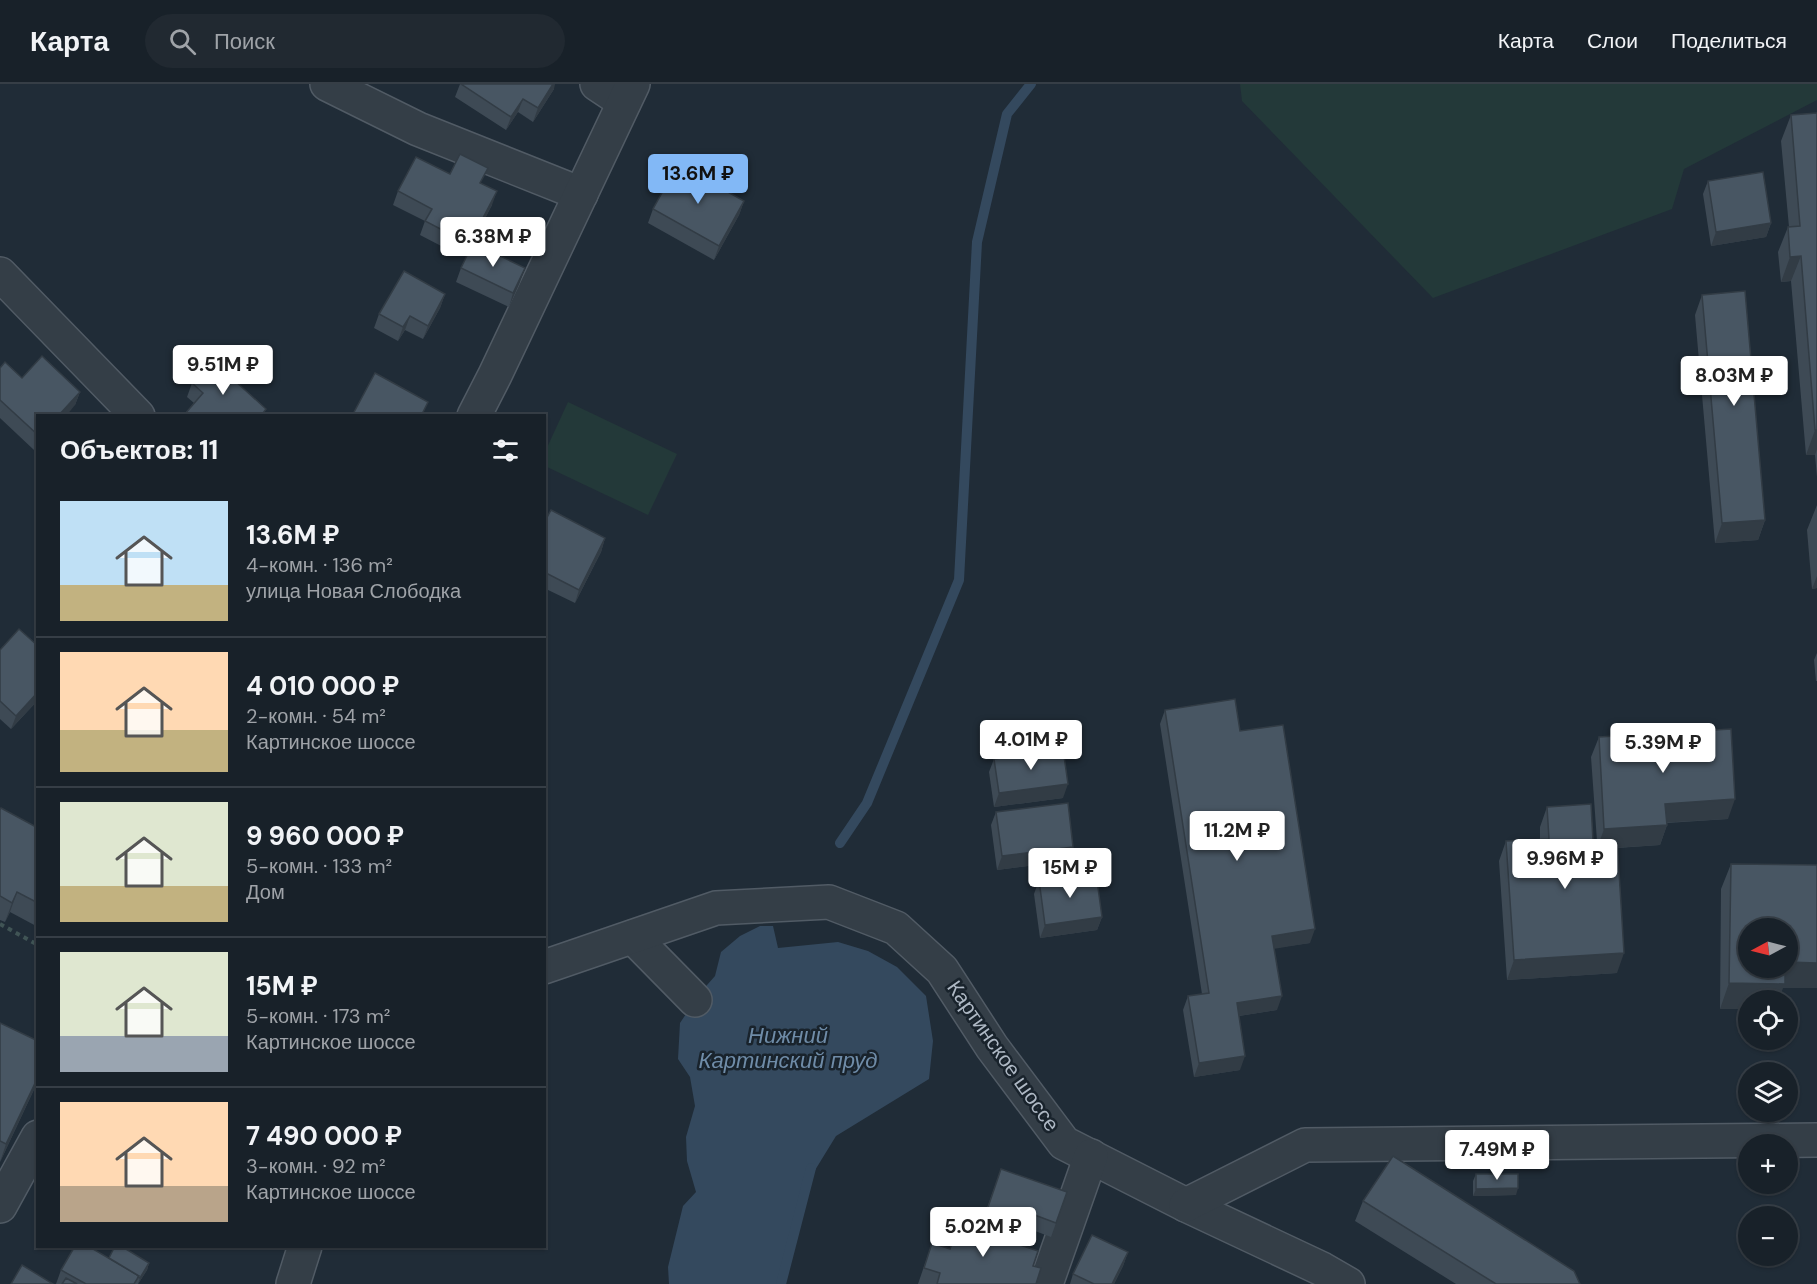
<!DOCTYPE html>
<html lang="ru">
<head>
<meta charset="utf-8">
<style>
	:root { --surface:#182129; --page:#212931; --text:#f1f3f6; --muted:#9fa3a8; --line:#363e46; --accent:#82b8f6 }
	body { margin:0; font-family:"DM Sans",sans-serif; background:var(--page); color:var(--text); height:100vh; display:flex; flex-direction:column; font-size:22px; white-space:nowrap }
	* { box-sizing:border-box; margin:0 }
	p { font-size:20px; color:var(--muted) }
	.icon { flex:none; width:33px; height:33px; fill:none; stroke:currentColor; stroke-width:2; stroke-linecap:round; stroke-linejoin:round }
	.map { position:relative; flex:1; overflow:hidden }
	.details { position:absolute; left:36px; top:330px; width:510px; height:834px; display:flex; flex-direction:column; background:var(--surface); border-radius:0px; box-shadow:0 2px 4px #0004,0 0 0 2px var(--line) }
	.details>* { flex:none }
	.needle { width:39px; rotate:263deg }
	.controls { position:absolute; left:1738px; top:834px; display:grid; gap:12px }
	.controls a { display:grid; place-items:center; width:60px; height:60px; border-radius:50%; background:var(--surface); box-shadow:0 2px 4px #0004,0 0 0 2px var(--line); font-size:30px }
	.price { position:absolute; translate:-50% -51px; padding:0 14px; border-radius:6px; background:#fff; color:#222; font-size:20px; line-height:39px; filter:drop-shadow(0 2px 3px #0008) }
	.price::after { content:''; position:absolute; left:50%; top:36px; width:18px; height:14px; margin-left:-9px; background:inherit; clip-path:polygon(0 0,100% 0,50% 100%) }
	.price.selected { background:var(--accent); color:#111 }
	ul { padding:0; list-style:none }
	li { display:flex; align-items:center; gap:18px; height:150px; padding:0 24px }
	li+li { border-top:2px solid var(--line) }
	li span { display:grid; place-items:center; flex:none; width:168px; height:120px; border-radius:0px; color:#555 }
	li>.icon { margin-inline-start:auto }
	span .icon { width:72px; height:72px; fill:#fffc; stroke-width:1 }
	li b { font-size:26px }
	h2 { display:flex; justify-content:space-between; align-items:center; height:72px; padding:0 24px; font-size:26px }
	header { display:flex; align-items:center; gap:36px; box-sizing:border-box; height:84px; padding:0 30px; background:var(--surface); border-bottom:2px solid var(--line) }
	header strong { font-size:28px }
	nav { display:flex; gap:33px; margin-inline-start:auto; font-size:21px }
	.search { width:420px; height:54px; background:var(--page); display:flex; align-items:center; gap:15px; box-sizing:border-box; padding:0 21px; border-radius:33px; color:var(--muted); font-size:22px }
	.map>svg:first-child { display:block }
	.green { fill:#233939 }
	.water { fill:#34495e }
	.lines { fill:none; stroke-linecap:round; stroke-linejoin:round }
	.stream { stroke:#34495e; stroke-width:10 }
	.minor-casing { stroke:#515b65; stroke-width:36 }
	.path { stroke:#405455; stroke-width:4; stroke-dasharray:4.5 4.5; stroke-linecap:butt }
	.minor { stroke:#343e47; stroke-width:33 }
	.wall { fill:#3e4a55 }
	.shaded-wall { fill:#323c45 }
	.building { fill:#485663; stroke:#323c45; stroke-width:1.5 }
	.labels { text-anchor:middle; stroke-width:5; stroke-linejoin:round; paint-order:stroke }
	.street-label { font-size:21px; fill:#aeb8c4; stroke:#19232c }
	.water-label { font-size:22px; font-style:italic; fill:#6f8ca8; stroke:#19232c }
</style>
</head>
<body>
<header>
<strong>Карта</strong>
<div class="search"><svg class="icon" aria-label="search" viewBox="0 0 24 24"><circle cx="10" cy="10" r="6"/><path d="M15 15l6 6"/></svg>Поиск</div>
<nav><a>Карта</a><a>Слои</a><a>Поделиться</a></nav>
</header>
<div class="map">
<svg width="1817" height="1200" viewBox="0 0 1817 1200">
	<rect width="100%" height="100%" fill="#202c37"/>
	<!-- green -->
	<g class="green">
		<polygon points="1240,0 1817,0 1817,16 1684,85 1672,125 1433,214 1242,17"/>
		<polygon points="568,318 677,370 648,431 545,382 545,368"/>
	</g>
	<!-- water -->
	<polygon class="water" points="760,842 773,842 778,864 838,858 868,867 897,883 926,912 933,957 929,995 836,1052 801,1109 786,1179 786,1200 669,1200 668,1183 683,1122 696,1108 687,1077 686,1053 695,1022 690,993 678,975 680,939 700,909 715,892 721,868 740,852"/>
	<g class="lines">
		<!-- stream -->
		<g class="stream">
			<polyline points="840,759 867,719 959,496 977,158 1007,30 1031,0"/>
			<polyline points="781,1200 811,1084"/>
		</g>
		<defs>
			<g id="minor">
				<polyline points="327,0 418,45 581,110"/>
				<polyline points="597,0 624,18"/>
				<polyline points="0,190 138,332"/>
				<polyline points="474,332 495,291 633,0"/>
				<polyline points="633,853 695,916"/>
				<polyline points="544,883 716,824 829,818 896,844 942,886 992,963 1064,1059 1186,1121 1322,1185 1348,1200"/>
				<polyline points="1186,1121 1305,1061 1817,1056"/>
				<polyline points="0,1122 38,1053"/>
				<polyline points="293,1200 305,1162"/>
				<polyline points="1046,1200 1091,1072"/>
			</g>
		</defs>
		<!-- minor casing -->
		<use href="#minor" class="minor-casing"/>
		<!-- path -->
		<polyline class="path" points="0,840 38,861"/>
		<!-- minor -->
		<use href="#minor" class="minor"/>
	</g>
	<!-- wall -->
	<g class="wall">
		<polygon points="460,0 554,5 533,38 518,28 506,46 455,13"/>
		<polygon points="1817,29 1817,393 1815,371 1806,371 1791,197 1781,198 1778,168 1788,143 1789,143 1781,57 1791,31"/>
		<polygon points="450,90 482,100 492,121 470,163 451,153 445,164 420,151 425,137 393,121 398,107"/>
		<polygon points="1708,97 1771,139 1766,153 1711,162 1703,110"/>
		<polygon points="744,117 739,131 714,176 648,139 653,125"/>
		<polygon points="461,184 520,198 509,223 456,198"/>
		<polygon points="445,210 440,224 423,255 405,246 398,257 374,244 379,230"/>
		<polygon points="1702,211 1765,436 1758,456 1715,459 1695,231"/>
		<polygon points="0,284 22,294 80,308 75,321 38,332 38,363 34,366 0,334"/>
		<polygon points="192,299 264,332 183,332 194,319 187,313"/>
		<polygon points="1817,421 1817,504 1812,505 1807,446"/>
		<polygon points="544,439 605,454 601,468 575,519 544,504"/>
		<polygon points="0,566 38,616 11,645 0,635"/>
		<polygon points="1817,569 1817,597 1816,597 1814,576"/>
		<polygon points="1165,626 1240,647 1310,859 1274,864 1277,926 1239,932 1240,986 1194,993 1183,926 1188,912 1202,910 1160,640"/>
		<polygon points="1599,653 1728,735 1667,739 1667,741 1660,761 1617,764 1617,889 1507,896 1499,777 1506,757 1540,755 1540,743 1547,723 1593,757 1597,757 1591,673"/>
		<polygon points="994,675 1063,714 994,723 989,688"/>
		<polygon points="0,726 38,744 38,843 10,828 5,838 0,836"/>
		<polygon points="996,728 1068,777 997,786 991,741"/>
		<polygon points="1731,780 1817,781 1817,904 1783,904 1720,925 1721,805"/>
		<polygon points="1039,796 1102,833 1097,846 1040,854 1034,810"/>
		<polygon points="0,939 38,957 38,997 0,1078"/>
		<polygon points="1001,1085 1067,1108 1051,1153 1019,1141 1015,1152 1033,1182 1036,1200 918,1200 932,1159 950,1165 961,1134 981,1141"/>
		<polygon points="1476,1090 1516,1111 1473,1112 1473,1097"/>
		<polygon points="1363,1117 1580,1200 1456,1200 1355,1137"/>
		<polygon points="1128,1168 1123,1182 1114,1200 1070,1200 1073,1190"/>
		<polygon points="109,1174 149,1179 147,1186 138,1200 56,1200 61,1186"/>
	</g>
	<!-- shaded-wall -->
	<g class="shaded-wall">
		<polygon points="553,0 555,0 554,5 533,38 538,24"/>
		<polygon points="523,15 518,28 506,46 511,33"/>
		<polygon points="497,107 492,121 470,163 475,149"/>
		<polygon points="744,117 739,131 714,176 719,162"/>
		<polygon points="456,139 451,153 445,164 450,150"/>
		<polygon points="1771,139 1766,153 1711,162 1716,148"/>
		<polygon points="1801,172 1791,197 1781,198 1790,173"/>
		<polygon points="525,184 520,198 509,223 513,209"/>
		<polygon points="445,210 440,224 423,255 428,242"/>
		<polygon points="410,232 405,246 398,257 403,243"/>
		<polygon points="80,308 75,321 66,332 58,332"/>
		<polygon points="1815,346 1817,346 1817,365 1815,371 1806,371"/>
		<polygon points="1765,436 1758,456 1715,459 1722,439"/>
		<polygon points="605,454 601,468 575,519 579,506"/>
		<polygon points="1817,492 1817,504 1812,505"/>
		<polygon points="38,608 38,616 11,645 16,632"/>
		<polygon points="1068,700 1063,714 994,723 999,709"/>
		<polygon points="1735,715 1728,735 1658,739 1665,720"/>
		<polygon points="1667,741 1660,761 1597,765 1604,745"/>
		<polygon points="1073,763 1068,777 997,786 1002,772"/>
		<polygon points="17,808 10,828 5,838 12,819"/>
		<polygon points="1102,833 1097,846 1040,854 1045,841"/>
		<polygon points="1315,845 1310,859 1267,866 1272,852"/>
		<polygon points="1624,869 1617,889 1507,896 1514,876"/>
		<polygon points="1788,878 1817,879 1817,904 1783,904 1779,916 1749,916 1749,925 1720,925 1729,899 1783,884 1788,884"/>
		<polygon points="1282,912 1277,926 1232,933 1237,919"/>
		<polygon points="1245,972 1240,986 1194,993 1199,979"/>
		<polygon points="38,993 38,997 0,1078 6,1060"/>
		<polygon points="1518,1104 1516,1111 1473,1112 1476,1105"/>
		<polygon points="1128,1168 1123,1182 1114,1200 1112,1200"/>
		<polygon points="149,1179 147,1186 138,1200 140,1194"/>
	</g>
	<!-- building -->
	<g class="building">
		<polygon points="461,0 553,0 538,24 523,15 511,33"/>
		<polygon points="1817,29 1817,346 1815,346 1801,172 1790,173 1788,143 1800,142 1791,31"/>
		<polygon points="460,70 488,84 480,99 497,107 475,149 456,139 450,150 425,137 432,125 398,107 416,73 450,90"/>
		<polygon points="678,80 744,117 719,162 653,125"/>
		<polygon points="1763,88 1771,139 1716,148 1708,97"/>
		<polygon points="473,159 525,184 513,209 461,184"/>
		<polygon points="404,187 445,210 428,242 410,232 403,243 379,230"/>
		<polygon points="1745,207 1765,436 1722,439 1702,211"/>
		<polygon points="42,272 80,308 58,332 38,332 38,351 0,316 0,284 5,278 22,294"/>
		<polygon points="212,276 266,325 261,332 184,331 203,309 192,299"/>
		<polygon points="375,289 428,318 421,332 352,332"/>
		<polygon points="551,426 605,454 579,506 544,488 544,439"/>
		<polygon points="19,545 38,562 38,608 16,632 0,617 0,566"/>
		<polygon points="1235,615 1240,647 1283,641 1315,845 1272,852 1282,912 1237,919 1245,972 1199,979 1188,912 1209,909 1165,626"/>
		<polygon points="1731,645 1735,715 1665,720 1667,741 1604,745 1599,653"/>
		<polygon points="1063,665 1068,700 999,709 994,675"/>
		<polygon points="1068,719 1073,763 1002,772 996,728"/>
		<polygon points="1591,720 1593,757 1617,755 1624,869 1514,876 1506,757 1549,755 1547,723"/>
		<polygon points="1,724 38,744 38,819 17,808 12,819 0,812 0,726"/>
		<polygon points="1731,780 1817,781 1817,879 1788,878 1788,844 1749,844 1749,884 1785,884 1785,900 1729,899"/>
		<polygon points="1096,789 1102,833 1045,841 1039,796"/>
		<polygon points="0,939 38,957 38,993 6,1060 0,1057"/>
		<polygon points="1393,1072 1574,1187 1580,1200 1496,1200 1363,1117"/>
		<polygon points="1001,1085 1067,1108 1056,1139 1024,1127 1018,1143 985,1132"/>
		<polygon points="1476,1090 1518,1090 1518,1104 1476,1105"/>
		<polygon points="961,1134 1022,1154 1020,1161 1038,1167 1033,1182 1041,1184 1036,1200 937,1200 940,1189 924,1184 932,1159 950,1165"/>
		<polygon points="1092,1151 1128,1168 1112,1200 1094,1200 1073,1190"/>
		<polygon points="75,1162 88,1162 139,1192 134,1200 86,1200 61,1186"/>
		<polygon points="115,1162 121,1162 149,1179 140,1194 138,1193 139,1192 109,1174"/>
		<polygon points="22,1181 53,1200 11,1200"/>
		<polygon points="66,1194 77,1200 62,1200"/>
	</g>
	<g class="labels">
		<!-- street labels -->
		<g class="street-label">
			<text transform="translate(1003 972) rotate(55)" y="7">Картинское шоссе</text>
		</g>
		<!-- water labels -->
		<g class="water-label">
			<text x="788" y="959">Нижний<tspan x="788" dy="25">Картинский пруд</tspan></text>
		</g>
	</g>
</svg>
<div class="controls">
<a><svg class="needle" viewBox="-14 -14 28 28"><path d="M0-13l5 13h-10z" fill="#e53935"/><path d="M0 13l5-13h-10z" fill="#9fa3a8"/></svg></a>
<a><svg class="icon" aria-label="locate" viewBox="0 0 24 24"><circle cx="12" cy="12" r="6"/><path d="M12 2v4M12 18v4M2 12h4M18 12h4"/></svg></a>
<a><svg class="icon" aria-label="layers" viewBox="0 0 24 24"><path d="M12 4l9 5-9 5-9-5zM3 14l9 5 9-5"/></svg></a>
<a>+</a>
<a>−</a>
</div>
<b class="price selected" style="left:698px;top:121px">13.6M ₽</b>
<b class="price" style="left:493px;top:184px">6.38M ₽</b>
<b class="price" style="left:223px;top:312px">9.51M ₽</b>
<b class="price" style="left:1734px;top:323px">8.03M ₽</b>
<b class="price" style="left:1031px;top:687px">4.01M ₽</b>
<b class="price" style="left:1663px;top:690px">5.39M ₽</b>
<b class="price" style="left:1237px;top:778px">11.2M ₽</b>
<b class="price" style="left:1565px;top:806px">9.96M ₽</b>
<b class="price" style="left:1070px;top:815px">15M ₽</b>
<b class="price" style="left:1497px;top:1097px">7.49M ₽</b>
<b class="price" style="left:983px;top:1174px">5.02M ₽</b>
<section class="details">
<h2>Объектов: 11<svg class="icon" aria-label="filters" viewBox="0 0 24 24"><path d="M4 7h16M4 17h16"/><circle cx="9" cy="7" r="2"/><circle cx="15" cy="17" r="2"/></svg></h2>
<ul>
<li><span style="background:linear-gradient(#bfe0f5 70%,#c2b280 0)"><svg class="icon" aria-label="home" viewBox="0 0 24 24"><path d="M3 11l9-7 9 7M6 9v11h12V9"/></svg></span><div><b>13.6M ₽</b><p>4-комн. · 136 m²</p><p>улица Новая Слободка</p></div></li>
<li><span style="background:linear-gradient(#ffd9b3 65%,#c2b280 0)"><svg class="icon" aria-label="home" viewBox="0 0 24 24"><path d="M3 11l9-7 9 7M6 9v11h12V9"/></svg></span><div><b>4 010 000 ₽</b><p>2-комн. · 54 m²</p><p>Картинское шоссе</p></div></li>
<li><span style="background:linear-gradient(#dfe7d0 70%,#c2b280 0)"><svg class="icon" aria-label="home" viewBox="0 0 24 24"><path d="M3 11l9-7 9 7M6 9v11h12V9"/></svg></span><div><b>9 960 000 ₽</b><p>5-комн. · 133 m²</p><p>Дом</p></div></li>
<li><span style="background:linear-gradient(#dfe7d0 70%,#9aa5b1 0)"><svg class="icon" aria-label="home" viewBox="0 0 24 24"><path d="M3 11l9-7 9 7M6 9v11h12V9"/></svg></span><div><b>15M ₽</b><p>5-комн. · 173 m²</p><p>Картинское шоссе</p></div></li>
<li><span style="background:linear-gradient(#ffd9b3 70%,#b9a48a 0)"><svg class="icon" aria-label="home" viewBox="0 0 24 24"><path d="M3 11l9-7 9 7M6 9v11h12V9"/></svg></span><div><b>7 490 000 ₽</b><p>3-комн. · 92 m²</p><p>Картинское шоссе</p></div></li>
</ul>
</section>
</div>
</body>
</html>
